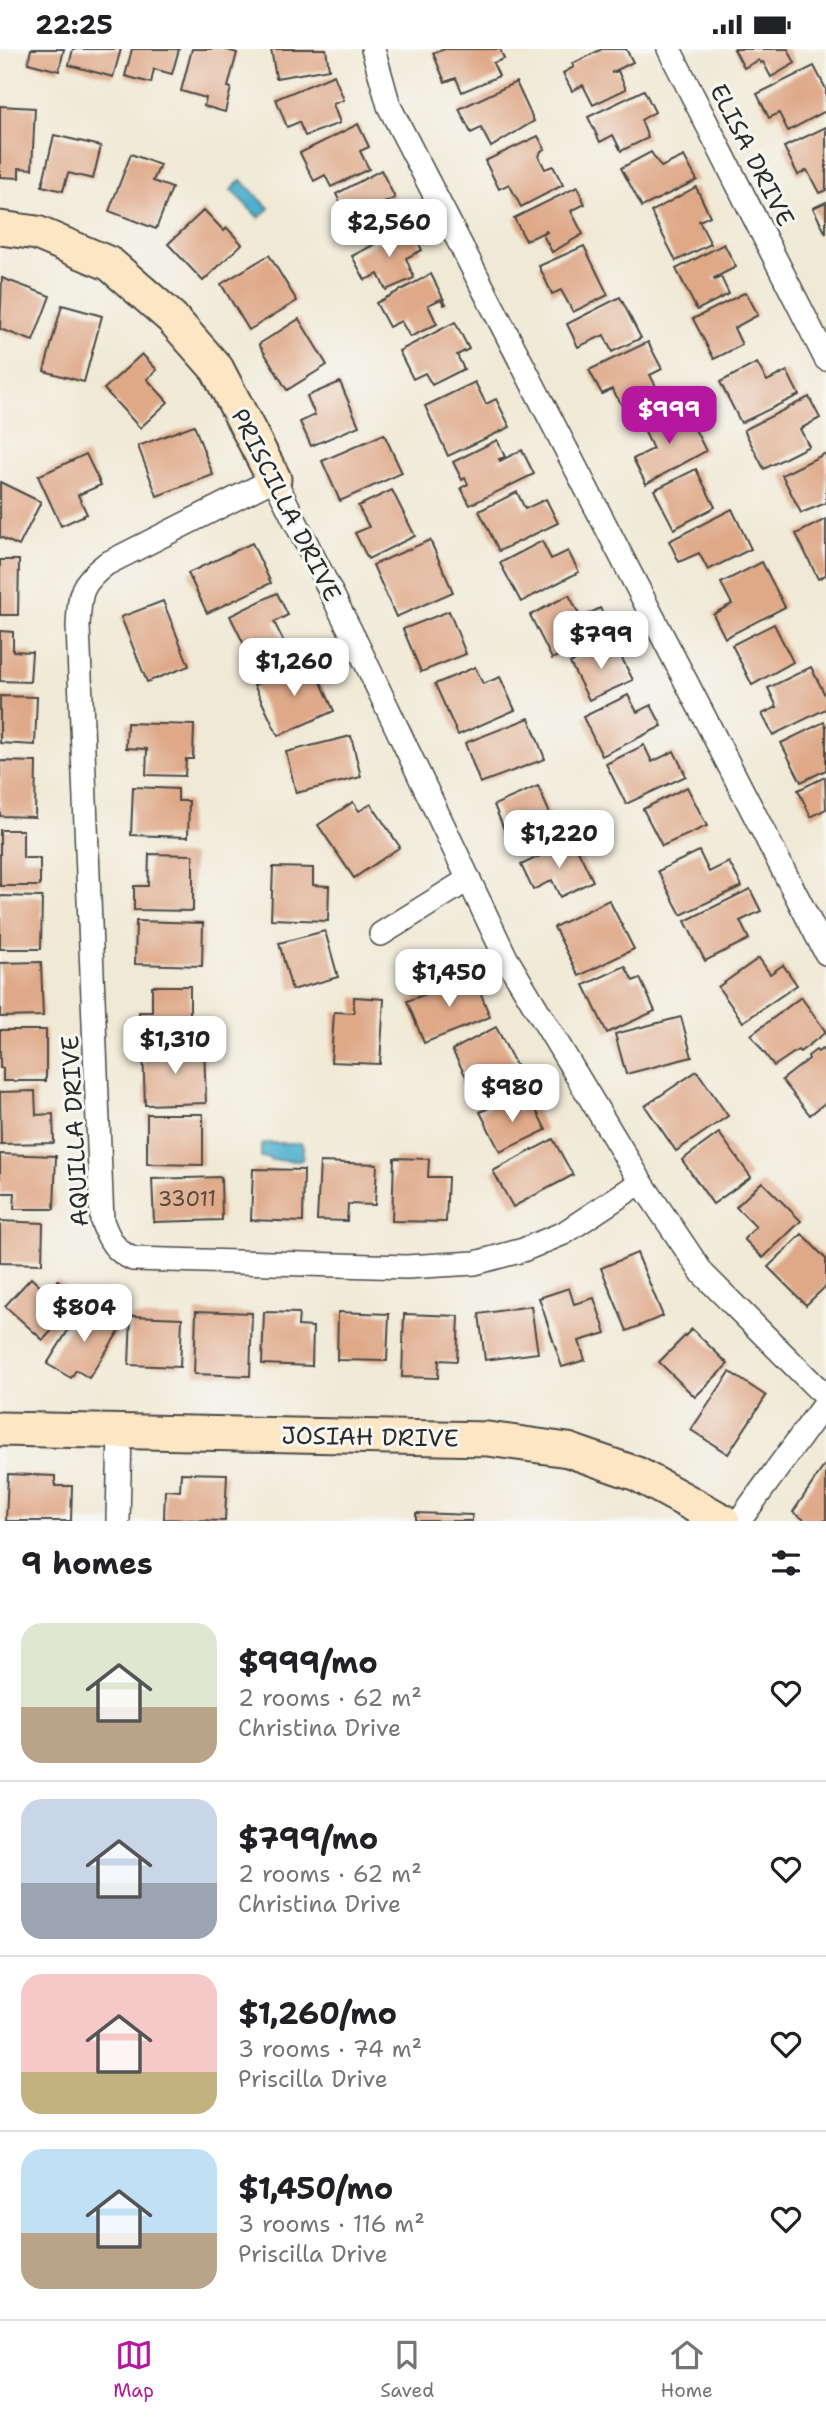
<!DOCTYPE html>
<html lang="en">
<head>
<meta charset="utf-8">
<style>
	:root { --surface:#fff; --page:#f2f2f2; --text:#202124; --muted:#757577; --line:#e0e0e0; --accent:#b5179e }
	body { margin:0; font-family:"Shantell Sans",sans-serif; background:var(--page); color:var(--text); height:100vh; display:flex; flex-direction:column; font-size:26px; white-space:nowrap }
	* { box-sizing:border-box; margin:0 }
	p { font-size:23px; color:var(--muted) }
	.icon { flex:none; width:38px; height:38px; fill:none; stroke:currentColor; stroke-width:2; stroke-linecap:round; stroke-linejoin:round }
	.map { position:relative; height:1472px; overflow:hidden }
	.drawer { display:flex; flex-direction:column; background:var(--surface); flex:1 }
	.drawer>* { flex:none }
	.price { position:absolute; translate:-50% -60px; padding:0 16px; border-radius:14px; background:#fff; color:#222; font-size:23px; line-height:46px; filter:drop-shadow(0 2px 4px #0008) }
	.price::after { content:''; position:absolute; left:50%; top:42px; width:21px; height:16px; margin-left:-10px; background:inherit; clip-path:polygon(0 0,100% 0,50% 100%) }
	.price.current { background:var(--accent); color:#fff }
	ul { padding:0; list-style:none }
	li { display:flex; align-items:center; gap:21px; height:175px; padding:0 21px }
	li+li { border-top:2px solid var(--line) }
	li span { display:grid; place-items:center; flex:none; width:196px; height:140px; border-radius:21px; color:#555 }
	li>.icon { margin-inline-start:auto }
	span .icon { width:84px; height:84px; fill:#fffc; stroke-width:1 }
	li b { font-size:30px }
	h2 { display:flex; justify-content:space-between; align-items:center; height:84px; padding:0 21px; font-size:30px }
	.status { display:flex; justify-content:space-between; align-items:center; height:49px; padding:0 35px; background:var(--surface); direction:ltr }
	.status svg { height:19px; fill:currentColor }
	.dock { display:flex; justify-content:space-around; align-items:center; height:98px; border-top:2px solid var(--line); background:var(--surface); font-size:19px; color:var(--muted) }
	.dock a { display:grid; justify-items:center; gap:4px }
	.dock .current { color:var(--accent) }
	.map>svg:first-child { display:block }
	.water { fill:#4db0cc; stroke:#3c6e7c; stroke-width:2 }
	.building { fill:#dfa988 }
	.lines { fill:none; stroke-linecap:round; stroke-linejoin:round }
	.street-casing { stroke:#494844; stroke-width:26 }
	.secondary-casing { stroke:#494844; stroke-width:37 }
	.street { stroke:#fff; stroke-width:23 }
	.secondary { stroke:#fce6c4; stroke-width:33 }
	.labels { text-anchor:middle; stroke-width:6; stroke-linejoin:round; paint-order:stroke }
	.number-label { font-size:21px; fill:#584a42 }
	.street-label { font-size:24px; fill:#2b2b2b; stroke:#f6f6f2 }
</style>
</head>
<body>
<div class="status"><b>22:25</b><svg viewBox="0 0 49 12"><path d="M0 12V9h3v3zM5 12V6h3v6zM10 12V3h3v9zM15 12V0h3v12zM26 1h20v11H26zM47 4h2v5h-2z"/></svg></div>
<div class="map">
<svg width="826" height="1472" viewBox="0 0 826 1472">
	<rect width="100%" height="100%" fill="#f6f6f2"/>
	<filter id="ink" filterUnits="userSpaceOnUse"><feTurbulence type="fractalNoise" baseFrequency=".0143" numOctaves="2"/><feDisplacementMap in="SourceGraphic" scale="14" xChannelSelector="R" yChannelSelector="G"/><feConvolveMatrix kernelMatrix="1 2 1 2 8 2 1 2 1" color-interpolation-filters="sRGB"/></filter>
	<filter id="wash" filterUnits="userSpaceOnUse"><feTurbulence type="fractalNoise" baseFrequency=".00686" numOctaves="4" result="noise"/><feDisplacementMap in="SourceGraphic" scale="28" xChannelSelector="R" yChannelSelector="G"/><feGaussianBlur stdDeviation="1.57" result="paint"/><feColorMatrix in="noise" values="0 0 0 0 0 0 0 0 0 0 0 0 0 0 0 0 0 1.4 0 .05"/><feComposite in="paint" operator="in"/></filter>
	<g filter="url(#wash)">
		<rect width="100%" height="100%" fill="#f0e9d5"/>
		<!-- water -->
		<g class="water">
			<polygon points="241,131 269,159 259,169 231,141"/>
			<polygon points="265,1094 301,1094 303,1098 303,1109 300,1112 271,1111 269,1109 261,1108 261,1096"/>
		</g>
		<g id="blocks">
			<!-- building -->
			<g class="building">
				<polygon points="31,0 64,0 59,22 28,14"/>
				<polygon points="73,0 121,0 113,28 69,16"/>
				<polygon points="132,0 179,0 172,25 154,20 151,34 125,27"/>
				<polygon points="192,0 223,0 237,4 228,38 231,39 225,63 204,57 206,49 181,42"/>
				<polygon points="271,0 326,0 329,20 276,29"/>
				<polygon points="445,0 500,0 504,10 493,14 499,27 462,43 456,29 445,33 433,4"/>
				<polygon points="602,0 626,0 633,13 611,24 618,22 626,40 593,56 583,36 572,42 563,24 574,18 572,15"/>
				<polygon points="734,0 788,0 795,14 771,28 763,13 761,14 759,11 744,19"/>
				<polygon points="814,17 826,40 826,62 788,82 779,64 769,69 757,45"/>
				<polygon points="334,26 344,51 333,55 340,74 305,87 299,73 287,78 276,50"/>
				<polygon points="516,33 534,72 491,98 481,79 471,84 459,60"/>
				<polygon points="644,41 655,63 641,71 648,89 621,102 613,86 600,93 588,68"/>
				<polygon points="0,57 35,59 32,120 19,119 19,129 0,128"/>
				<polygon points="358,75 369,98 360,102 369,120 331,138 325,126 314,132 300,104"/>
				<polygon points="826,78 826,141 819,144 807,121 798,126 784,98"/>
				<polygon points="54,86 101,97 93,130 68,124 63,142 42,137"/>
				<polygon points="538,87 545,100 541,102 539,108 545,120 553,117 563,136 521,158 509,135 499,140 485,112"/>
				<polygon points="651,103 661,118 684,107 697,131 642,158 621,119"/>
				<polygon points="131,105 160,116 153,132 172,139 156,180 109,162"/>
				<polygon points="381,121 395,149 384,154 396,177 361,194 336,145"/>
				<polygon points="577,138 585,155 571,162 583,185 552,203 543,186 547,183 546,182 526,192 514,169"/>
				<polygon points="696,138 710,167 699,172 711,195 676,212 651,163"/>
				<polygon points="826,153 826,185 813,159"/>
				<polygon points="204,161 224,182 227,179 242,195 203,232 168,195"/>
				<polygon points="410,177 422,201 406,209 414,229 386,241 378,225 365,231 352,207"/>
				<polygon points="724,195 736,218 714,229 715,231 721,228 729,245 697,261 676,220"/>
				<polygon points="584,197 608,246 573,263 561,241 552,245 539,217"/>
				<polygon points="269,206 297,252 249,281 221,235"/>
				<polygon points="431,225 446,255 444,256 441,250 428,256 437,275 410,288 401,272 389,278 376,254"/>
				<polygon points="2,229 50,247 33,292 0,280"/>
				<polygon points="746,243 758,266 734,279 742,296 714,310 693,270"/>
				<polygon points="620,248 641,289 612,303 604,286 578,298 567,275"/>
				<polygon points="62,256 102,267 84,333 44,322"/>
				<polygon points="299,270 327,316 287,341 259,295"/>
				<polygon points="455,273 469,300 457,306 464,320 432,336 425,324 413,330 399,302"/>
				<polygon points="648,293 662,320 650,326 657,339 623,358 612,340 602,345 589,321"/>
				<polygon points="142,305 157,321 147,330 168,353 140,379 104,340"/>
				<polygon points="757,314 767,332 787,322 799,346 741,374 720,333"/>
				<polygon points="340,333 359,377 311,397 300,373 315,366 307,347"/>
				<polygon points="475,333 486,355 496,350 510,378 448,407 425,357"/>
				<polygon points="809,348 820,369 800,380 809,397 764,420 744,381"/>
				<polygon points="684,358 706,402 646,435 633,410 653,400 643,379"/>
				<polygon points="194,376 213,426 157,447 138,397"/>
				<polygon points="384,385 402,424 340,452 322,412"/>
				<polygon points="497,391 505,408 499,410 500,412 522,401 534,425 470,456 461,439 468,435 465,429 462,431 453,413"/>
				<polygon points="826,404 826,454 801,464 782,426"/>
				<polygon points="86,405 101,436 78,446 87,465 61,477 38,427"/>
				<polygon points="696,420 715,458 674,480 654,441"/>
				<polygon points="0,433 41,453 19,497 0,488"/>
				<polygon points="392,441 415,487 368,510 355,484 369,478 358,457"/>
				<polygon points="517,443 525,460 546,450 558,474 499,502 479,462"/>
				<polygon points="732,460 751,500 708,521 699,504 679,513 669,492"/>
				<polygon points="826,470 826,526 818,530 796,485"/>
				<polygon points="430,491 453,543 396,568 373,516"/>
				<polygon points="542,492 551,510 568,502 579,523 521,553 500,514"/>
				<polygon points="252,494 271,534 207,564 188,524"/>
				<polygon points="0,511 19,511 18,566 0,566"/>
				<polygon points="762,513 785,558 725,589 713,565 732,555 721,534"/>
				<polygon points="277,544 288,566 274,573 286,597 253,614 230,567"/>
				<polygon points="569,546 581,569 600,559 612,581 552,610 530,566"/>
				<polygon points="163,552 189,617 147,633 121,568"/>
				<polygon points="449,562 466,605 421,623 403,580"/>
				<polygon points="774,575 793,613 752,636 732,596"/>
				<polygon points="0,582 13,583 13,602 32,603 30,633 0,632"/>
				<polygon points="613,592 633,631 589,651 570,614"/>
				<polygon points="311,611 334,662 278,687 254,636"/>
				<polygon points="475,618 483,635 500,628 515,661 458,686 435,635"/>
				<polygon points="811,618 826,648 826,660 773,686 762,665 777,658 768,639"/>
				<polygon points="628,646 637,663 651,656 662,677 602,707 583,668"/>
				<polygon points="0,647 37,648 35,696 0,694"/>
				<polygon points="529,669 545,710 480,734 465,694"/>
				<polygon points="824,673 826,678 826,721 801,733 781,694"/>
				<polygon points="127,674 194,676 193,710 186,710 185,727 146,726 147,700 126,699"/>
				<polygon points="351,687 361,728 296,744 286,703"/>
				<polygon points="644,696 652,713 674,702 686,727 626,755 606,715"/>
				<polygon points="0,712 36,713 35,768 0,767"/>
				<polygon points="825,728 826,760 811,768 798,741"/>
				<polygon points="538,737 557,781 512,800 494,756"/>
				<polygon points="133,738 178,740 178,752 189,752 188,788 131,786"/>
				<polygon points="687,738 707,777 662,797 643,760"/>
				<polygon points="353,753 359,762 371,755 400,798 354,829 318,776"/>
				<polygon points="0,781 23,781 23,809 40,809 40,837 0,837"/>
				<polygon points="573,791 593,832 560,848 552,831 533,841 521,816"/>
				<polygon points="699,802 709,823 729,813 742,837 681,866 658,822"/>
				<polygon points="149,805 193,806 193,862 134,861 134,837 148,837"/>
				<polygon points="273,818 313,819 313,836 329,837 328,872 271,870"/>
				<polygon points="750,840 761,862 740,872 749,890 705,912 685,872"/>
				<polygon points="0,847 42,848 41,900 0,900"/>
				<polygon points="609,851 634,900 579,927 554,878"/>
				<polygon points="136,872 203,874 202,917 135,915"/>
				<polygon points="325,882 338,928 292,941 279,894"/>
				<polygon points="759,909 770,925 783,916 797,936 743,973 718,938"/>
				<polygon points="41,913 43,967 0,968 0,914"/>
				<polygon points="625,917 633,932 640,929 655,962 607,984 584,936"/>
				<polygon points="474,927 490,968 424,994 407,952"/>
				<polygon points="152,937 190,937 190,990 139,990 139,963 152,963"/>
				<polygon points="354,948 384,950 380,1015 331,1013 334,963 354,964"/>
				<polygon points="801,948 826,983 800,1003 798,1001 774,1017 751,986"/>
				<polygon points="681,968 692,1008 626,1025 615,985"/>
				<polygon points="496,978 518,1020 474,1043 452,1001"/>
				<polygon points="0,981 46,981 46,1032 3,1032 3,1019 0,1019"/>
				<polygon points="204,998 206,1054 145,1056 143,1001"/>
				<polygon points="822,1000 826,1005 826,1053 810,1066 782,1031 809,1010 808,1007 816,1001 818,1003"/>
				<polygon points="697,1022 728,1067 676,1102 645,1057"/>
				<polygon points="35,1042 36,1066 53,1065 54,1094 1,1095 0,1043"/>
				<polygon points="511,1048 518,1063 533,1055 546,1081 500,1103 480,1063"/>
				<polygon points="147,1065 203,1065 203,1116 147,1115"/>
				<polygon points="719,1084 751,1128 713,1155 682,1111"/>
				<polygon points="553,1090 573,1126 513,1158 493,1122"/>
				<polygon points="0,1105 56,1107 54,1160 14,1160 15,1144 0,1144"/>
				<polygon points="394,1109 429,1110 428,1128 448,1128 446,1173 392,1172"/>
				<polygon points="320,1113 377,1115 375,1156 348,1155 347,1172 317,1171"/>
				<polygon points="253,1120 304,1121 303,1173 251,1171"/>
				<polygon points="221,1128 222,1171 154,1173 152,1130"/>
				<polygon points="762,1133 801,1172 763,1209 744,1190 756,1178 736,1158"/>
				<polygon points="0,1172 43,1174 42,1215 0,1214"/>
				<polygon points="802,1185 826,1210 826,1237 806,1256 768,1218"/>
				<polygon points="637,1204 663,1267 627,1282 601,1219"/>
				<polygon points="31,1229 47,1244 58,1231 80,1251 43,1291 5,1257"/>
				<polygon points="569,1239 574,1255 594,1249 606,1284 579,1292 585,1311 562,1318 539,1249"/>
				<polygon points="84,1256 121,1279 89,1329 76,1321 71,1329 47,1315"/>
				<polygon points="531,1257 538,1304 485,1311 479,1265"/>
				<polygon points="196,1262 252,1264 250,1327 194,1325"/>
				<polygon points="264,1263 299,1264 298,1277 313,1278 312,1317 262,1315"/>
				<polygon points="338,1263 389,1265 387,1312 337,1311"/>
				<polygon points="404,1265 459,1267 457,1312 439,1311 438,1329 402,1328"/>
				<polygon points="131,1267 182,1269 180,1318 129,1316"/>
				<polygon points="692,1280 728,1315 695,1348 659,1313"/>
				<polygon points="730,1323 766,1347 728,1405 691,1381"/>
				<polygon points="826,1414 826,1472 806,1472 793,1463"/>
				<polygon points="181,1424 227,1425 225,1472 164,1470 165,1441 180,1442"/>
				<polygon points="8,1425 55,1427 55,1437 72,1437 71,1472 6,1472"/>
				<polygon points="416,1464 472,1466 472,1472 416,1472"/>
			</g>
		</g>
	</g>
	<g filter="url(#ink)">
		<use href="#blocks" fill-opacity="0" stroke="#494844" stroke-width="2"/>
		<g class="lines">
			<defs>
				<g id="street">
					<polyline points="373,0 389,57 826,904"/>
					<polyline points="669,0 826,310"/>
					<polyline points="381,885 469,830"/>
					<path d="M641,1133L564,1184L523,1201L475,1214L406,1218L133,1210C115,1202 109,1191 102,1172L78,577C80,544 79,536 106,515L274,430L356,593L506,909L641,1133L703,1225L826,1348"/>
					<polyline points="118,1472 120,1382"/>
					<polyline points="739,1472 826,1353"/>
				</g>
				<g id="secondary">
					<polyline points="0,179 37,184 110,215 172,269 217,320 274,430"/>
					<polyline points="0,1380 488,1390 568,1401 637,1425 723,1472"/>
				</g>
			</defs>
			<!-- street casing -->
			<use href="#street" class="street-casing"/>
			<!-- secondary casing -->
			<use href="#secondary" class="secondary-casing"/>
			<!-- street -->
			<use href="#street" class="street"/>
			<!-- secondary -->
			<use href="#secondary" class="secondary"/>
		</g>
	</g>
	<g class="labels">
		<!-- number labels -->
		<g class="number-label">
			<text x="187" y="1157">33011</text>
		</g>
		<!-- street labels -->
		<g class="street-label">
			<text transform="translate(752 106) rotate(63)" y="8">ELISA DRIVE</text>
			<text transform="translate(286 456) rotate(63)" y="8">PRISCILLA DRIVE</text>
			<text transform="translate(75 1082) rotate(-93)" y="8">AQUILLA DRIVE</text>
			<text transform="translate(370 1388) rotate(1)" y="8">JOSIAH DRIVE</text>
		</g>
	</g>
</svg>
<b class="price" style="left:389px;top:210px">$2,560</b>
<b class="price current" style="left:669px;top:397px">$999</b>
<b class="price" style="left:601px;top:622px">$799</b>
<b class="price" style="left:294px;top:649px">$1,260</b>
<b class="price" style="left:559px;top:821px">$1,220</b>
<b class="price" style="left:449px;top:960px">$1,450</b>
<b class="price" style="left:175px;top:1027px">$1,310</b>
<b class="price" style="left:512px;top:1075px">$980</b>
<b class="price" style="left:84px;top:1295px">$804</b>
</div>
<section class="drawer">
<h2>9 homes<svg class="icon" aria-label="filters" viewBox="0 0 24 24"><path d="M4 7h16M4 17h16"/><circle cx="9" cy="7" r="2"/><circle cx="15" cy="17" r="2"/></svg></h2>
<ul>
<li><span style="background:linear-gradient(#dfe7d0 60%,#b9a48a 0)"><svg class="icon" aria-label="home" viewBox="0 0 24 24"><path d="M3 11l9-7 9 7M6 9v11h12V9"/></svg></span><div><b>$999/mo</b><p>2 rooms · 62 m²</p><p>Christina Drive</p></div><svg class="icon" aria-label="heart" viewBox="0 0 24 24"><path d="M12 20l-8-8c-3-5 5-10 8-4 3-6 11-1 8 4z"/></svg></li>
<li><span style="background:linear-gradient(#c9d6e8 60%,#9aa5b1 0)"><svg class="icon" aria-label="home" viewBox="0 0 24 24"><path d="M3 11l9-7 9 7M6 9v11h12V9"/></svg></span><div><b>$799/mo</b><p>2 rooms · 62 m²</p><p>Christina Drive</p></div><svg class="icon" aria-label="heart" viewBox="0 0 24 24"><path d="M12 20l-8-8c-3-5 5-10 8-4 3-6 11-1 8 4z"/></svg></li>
<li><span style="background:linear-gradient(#f6c9c9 70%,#c2b280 0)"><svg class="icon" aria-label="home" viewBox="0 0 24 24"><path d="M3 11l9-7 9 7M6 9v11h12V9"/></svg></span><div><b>$1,260/mo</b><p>3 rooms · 74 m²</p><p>Priscilla Drive</p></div><svg class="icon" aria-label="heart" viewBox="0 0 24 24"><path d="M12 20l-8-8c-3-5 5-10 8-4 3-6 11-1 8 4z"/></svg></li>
<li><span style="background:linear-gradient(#bfe0f5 60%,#b9a48a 0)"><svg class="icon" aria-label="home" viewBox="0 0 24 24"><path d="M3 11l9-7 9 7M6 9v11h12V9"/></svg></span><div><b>$1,450/mo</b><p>3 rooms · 116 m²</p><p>Priscilla Drive</p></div><svg class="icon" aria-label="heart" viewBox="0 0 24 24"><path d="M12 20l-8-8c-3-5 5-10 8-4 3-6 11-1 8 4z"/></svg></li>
</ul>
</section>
<nav class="dock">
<a class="current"><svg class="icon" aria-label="map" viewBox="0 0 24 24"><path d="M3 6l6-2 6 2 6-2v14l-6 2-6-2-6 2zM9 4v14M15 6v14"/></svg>Map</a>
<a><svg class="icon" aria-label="saved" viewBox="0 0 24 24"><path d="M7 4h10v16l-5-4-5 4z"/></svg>Saved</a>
<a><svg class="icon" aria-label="home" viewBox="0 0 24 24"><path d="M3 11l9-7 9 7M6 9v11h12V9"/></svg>Home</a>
</nav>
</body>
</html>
